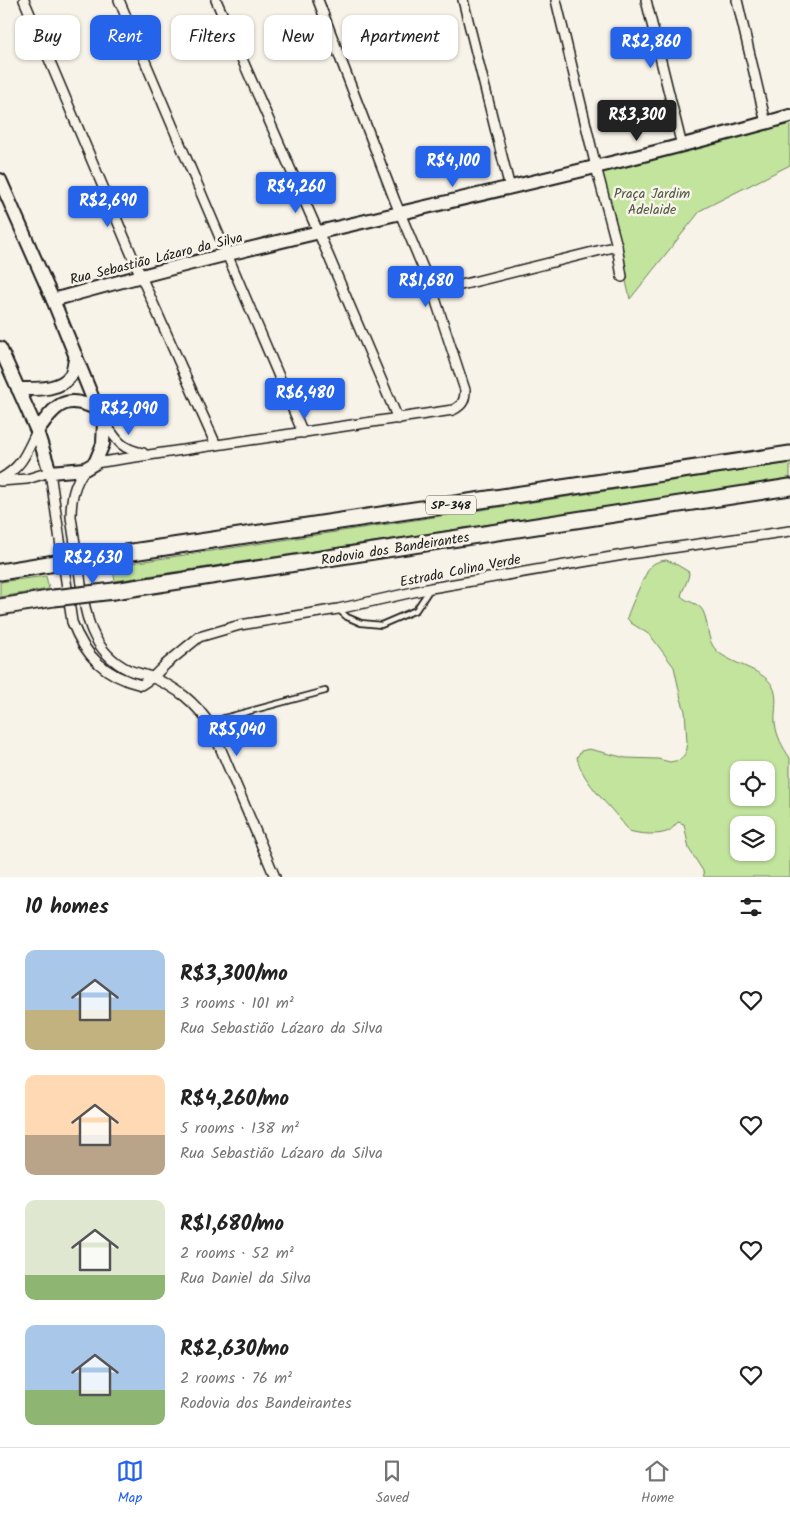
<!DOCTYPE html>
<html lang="en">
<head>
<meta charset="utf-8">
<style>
	:root { --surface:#fff; --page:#f2f2f2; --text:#222; --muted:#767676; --line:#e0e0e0; --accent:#2563eb }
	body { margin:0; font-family:Kalam,sans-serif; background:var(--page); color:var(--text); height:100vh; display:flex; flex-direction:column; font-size:19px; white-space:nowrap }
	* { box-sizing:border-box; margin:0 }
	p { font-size:16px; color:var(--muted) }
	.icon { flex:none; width:28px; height:28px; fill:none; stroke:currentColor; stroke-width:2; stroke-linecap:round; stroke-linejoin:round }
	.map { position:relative; height:877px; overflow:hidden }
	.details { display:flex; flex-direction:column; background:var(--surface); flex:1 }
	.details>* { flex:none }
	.top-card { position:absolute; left:15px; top:15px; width:500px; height:45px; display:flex; gap:10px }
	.tools { position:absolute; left:730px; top:761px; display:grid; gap:10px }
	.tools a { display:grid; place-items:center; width:45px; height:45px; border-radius:10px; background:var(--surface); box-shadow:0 1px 4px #0004; font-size:25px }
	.price { position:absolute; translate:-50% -42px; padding:0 11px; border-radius:5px; background:var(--accent); color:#fff; font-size:16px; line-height:32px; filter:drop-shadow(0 1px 2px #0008) }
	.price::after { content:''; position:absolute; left:50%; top:30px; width:15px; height:11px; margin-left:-8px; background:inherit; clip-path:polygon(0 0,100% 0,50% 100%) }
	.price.selected { background:#222; color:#fff }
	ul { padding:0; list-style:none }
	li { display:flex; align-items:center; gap:15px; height:125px; padding:0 25px }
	li span { display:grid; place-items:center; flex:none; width:140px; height:100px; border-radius:10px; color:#555 }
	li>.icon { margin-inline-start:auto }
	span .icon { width:60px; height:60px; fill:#fffc; stroke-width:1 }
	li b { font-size:21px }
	h2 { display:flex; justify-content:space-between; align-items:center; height:60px; padding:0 25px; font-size:21px }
	.pill { padding:0 18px; border-radius:10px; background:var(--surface); box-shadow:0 1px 4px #0004; font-size:18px; line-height:45px }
	.pill.selected { background:var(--accent); color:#fff }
	.dock { display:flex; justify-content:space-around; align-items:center; height:70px; border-top:1px solid var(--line); background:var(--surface); font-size:14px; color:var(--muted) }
	.dock a { display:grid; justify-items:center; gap:2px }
	.dock .selected { color:var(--accent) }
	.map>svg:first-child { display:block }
	.green { fill:#c2e49d; stroke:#6f805c; fill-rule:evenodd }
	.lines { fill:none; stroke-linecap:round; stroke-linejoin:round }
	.lane-casing { stroke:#1c1c1c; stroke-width:8 }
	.street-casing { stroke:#1c1c1c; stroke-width:12 }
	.secondary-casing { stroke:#1c1c1c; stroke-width:16 }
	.highway-casing { stroke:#1c1c1c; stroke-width:19 }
	.lane { stroke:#f7f3e8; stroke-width:4.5 }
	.street { stroke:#f7f3e8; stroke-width:9 }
	.secondary { stroke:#f7f3e8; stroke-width:12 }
	.highway { stroke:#f7f3e8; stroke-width:15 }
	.highway-bridge-casing { stroke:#1c1c1c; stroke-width:19; stroke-linecap:butt }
	.highway-bridge { stroke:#f7f3e8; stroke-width:15 }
	.labels { text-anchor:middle; stroke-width:5; stroke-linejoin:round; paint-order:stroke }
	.shield { fill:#f7f3e8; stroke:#5e5c59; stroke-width:1 }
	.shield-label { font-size:12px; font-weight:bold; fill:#1c1c1c }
	.park-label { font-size:14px; fill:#4e5843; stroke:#f7f3e8 }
	.street-label { font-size:14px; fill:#1c1c1c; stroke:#f7f3e8 }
</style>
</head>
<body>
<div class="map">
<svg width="790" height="877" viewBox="0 0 790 877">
	<rect width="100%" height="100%" fill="#f7f3e8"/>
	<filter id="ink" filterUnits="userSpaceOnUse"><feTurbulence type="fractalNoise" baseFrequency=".02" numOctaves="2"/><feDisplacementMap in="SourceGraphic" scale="10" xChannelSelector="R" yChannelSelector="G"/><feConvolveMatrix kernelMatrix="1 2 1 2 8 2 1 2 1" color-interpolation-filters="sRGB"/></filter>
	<g filter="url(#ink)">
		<!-- green -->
		<g class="green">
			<polygon points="790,121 790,165 701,210 630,299 602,174 603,171"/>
			<polygon points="790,463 790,479 115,581 112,566"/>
			<path d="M666,560L674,563L689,572C689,580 683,588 681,596C688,603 698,602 703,611C709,623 706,641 717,651C731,664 762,669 772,685C779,697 774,710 775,723C777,737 782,746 790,758V877H704L703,871L689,849L684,824L678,822C675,825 672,829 669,831C659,836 639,834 629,831C614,809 581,782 577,757L581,751L589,749L626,758L658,759L670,762L680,760L685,754L687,742L685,711L681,699L674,667L650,635L631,623L627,618C629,610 646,571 651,566C655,562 660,561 666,560ZM739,770H766V798H739ZM739,825H766V852H739Z"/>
			<polygon points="46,576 49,589 0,597 0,582"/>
		</g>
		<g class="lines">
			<defs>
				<g id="lane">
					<polyline points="339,610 347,617 361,623 381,625 416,610 430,589"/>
					<polyline points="211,726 224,718 325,691"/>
				</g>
				<g id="street">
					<polyline points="24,0 136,265 216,445"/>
					<polyline points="119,0 303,433"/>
					<polyline points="216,0 323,243 398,419"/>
					<polyline points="463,0 510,188"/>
					<polyline points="556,0 596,167 617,246 622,277"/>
					<polyline points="646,0 682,146"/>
					<polyline points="737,0 766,123"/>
					<polyline points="433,292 617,246"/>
					<path d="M104,421C116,439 120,449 143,453"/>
					<path d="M95,463L453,410C463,405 465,400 465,390L433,292L395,201L318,0"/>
					<path d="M85,469C74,484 71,498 71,517C74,537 77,557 80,577C85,615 91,652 129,670C136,673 144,674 151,677C178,688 195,702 211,726L275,877"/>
					<path d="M0,479C23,466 26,453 37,431"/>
					<path d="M0,481L27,479L50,472L72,622C85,656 105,676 141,685L153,677L166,664L199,637L240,625L338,609L431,588L629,554L790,531"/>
				</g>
				<g id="secondary">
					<polyline points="0,180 53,300 97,409 104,421 103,444 95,463 85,469 50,472 37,431 0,348"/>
					<path d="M53,300C297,231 547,185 790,116"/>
					<path d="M18,389C35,389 60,391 71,375C74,370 74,361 76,356"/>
					<path d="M37,431C56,405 65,393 97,409"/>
				</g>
				<g id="highway">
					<polyline points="112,555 790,454"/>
					<polyline points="0,572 49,564"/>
					<polyline points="114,591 790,487"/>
					<polyline points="0,607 54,598"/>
				</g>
			</defs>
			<!-- lane casing -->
			<use href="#lane" class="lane-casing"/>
			<!-- street casing -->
			<use href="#street" class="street-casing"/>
			<!-- secondary casing -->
			<use href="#secondary" class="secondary-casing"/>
			<!-- highway casing -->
			<use href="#highway" class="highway-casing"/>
			<!-- lane -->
			<use href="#lane" class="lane"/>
			<!-- street -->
			<use href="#street" class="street"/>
			<!-- secondary -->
			<use href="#secondary" class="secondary"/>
			<!-- highway -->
			<use href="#highway" class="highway"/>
			<defs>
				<g id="highway-bridge">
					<polyline points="49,564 112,555"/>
					<polyline points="54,598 114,591"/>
				</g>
			</defs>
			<!-- highway-bridge casing -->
			<use href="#highway-bridge" class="highway-bridge-casing"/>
			<!-- highway-bridge -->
			<use href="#highway-bridge" class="highway-bridge"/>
		</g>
	</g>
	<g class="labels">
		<!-- shield labels -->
		<rect class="shield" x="426" y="495.5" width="50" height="19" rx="4"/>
		<g class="shield-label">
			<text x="451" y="509">SP-348</text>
		</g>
		<!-- park labels -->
		<g class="park-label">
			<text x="652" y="198">Praça Jardim<tspan x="652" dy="16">Adelaide</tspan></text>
		</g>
		<!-- street labels -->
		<g class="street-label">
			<text transform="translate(156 258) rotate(-14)" y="5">Rua Sebastião Lázaro da Silva</text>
			<text transform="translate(395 548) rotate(-9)" y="5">Rodovia dos Bandeirantes</text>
			<text transform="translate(460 570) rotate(-11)" y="5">Estrada Colina Verde</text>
		</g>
	</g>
</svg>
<div class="tools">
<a><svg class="icon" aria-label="locate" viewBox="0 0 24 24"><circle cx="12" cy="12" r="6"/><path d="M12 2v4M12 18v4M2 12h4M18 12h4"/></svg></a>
<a><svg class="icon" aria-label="layers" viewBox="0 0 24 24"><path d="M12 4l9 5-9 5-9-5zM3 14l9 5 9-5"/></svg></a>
</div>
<b class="price" style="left:651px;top:69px">R$2,860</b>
<b class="price selected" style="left:637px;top:142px">R$3,300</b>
<b class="price" style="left:453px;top:188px">R$4,100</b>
<b class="price" style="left:296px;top:214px">R$4,260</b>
<b class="price" style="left:108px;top:228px">R$2,690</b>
<b class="price" style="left:426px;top:308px">R$1,680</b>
<b class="price" style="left:305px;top:420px">R$6,480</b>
<b class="price" style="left:129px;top:436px">R$2,090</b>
<b class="price" style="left:93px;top:585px">R$2,630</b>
<b class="price" style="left:237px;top:757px">R$5,040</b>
<div class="top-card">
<a class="pill">Buy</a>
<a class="pill selected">Rent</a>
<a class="pill">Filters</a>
<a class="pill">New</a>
<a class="pill">Apartment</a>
</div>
</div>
<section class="details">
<h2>10 homes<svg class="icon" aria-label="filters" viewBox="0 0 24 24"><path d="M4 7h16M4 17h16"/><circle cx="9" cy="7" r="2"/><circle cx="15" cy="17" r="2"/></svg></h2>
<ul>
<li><span style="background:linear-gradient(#a9c7e8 60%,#c2b280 0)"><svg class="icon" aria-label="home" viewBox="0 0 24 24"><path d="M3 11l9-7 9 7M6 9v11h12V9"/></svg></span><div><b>R$3,300/mo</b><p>3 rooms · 101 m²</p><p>Rua Sebastião Lázaro da Silva</p></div><svg class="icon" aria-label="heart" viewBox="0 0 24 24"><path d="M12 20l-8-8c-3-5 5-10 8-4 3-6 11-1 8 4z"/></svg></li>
<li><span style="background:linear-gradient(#ffd9b3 60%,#b9a48a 0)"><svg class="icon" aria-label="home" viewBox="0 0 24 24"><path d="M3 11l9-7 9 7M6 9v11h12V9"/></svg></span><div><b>R$4,260/mo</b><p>5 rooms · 138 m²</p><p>Rua Sebastião Lázaro da Silva</p></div><svg class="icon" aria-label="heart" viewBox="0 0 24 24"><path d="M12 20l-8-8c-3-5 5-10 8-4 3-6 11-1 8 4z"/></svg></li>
<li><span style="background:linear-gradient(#dfe7d0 75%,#8fb573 0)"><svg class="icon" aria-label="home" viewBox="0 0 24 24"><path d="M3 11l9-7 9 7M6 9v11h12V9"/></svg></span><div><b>R$1,680/mo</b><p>2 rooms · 52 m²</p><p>Rua Daniel da Silva</p></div><svg class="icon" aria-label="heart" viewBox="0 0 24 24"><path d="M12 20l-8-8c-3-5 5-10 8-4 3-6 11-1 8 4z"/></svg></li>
<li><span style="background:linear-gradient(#a9c7e8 65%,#8fb573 0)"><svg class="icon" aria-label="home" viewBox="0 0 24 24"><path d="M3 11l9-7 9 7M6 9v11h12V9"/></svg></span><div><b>R$2,630/mo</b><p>2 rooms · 76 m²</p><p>Rodovia dos Bandeirantes</p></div><svg class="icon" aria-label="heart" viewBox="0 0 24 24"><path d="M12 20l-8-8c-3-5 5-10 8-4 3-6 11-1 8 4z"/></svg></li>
</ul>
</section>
<nav class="dock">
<a class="selected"><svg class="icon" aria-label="map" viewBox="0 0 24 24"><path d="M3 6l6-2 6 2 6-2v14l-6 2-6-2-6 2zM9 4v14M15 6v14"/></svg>Map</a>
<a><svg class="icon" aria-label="saved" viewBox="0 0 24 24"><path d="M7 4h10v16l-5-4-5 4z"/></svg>Saved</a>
<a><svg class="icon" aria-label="home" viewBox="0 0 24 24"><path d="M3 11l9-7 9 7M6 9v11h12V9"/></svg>Home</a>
</nav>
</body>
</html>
